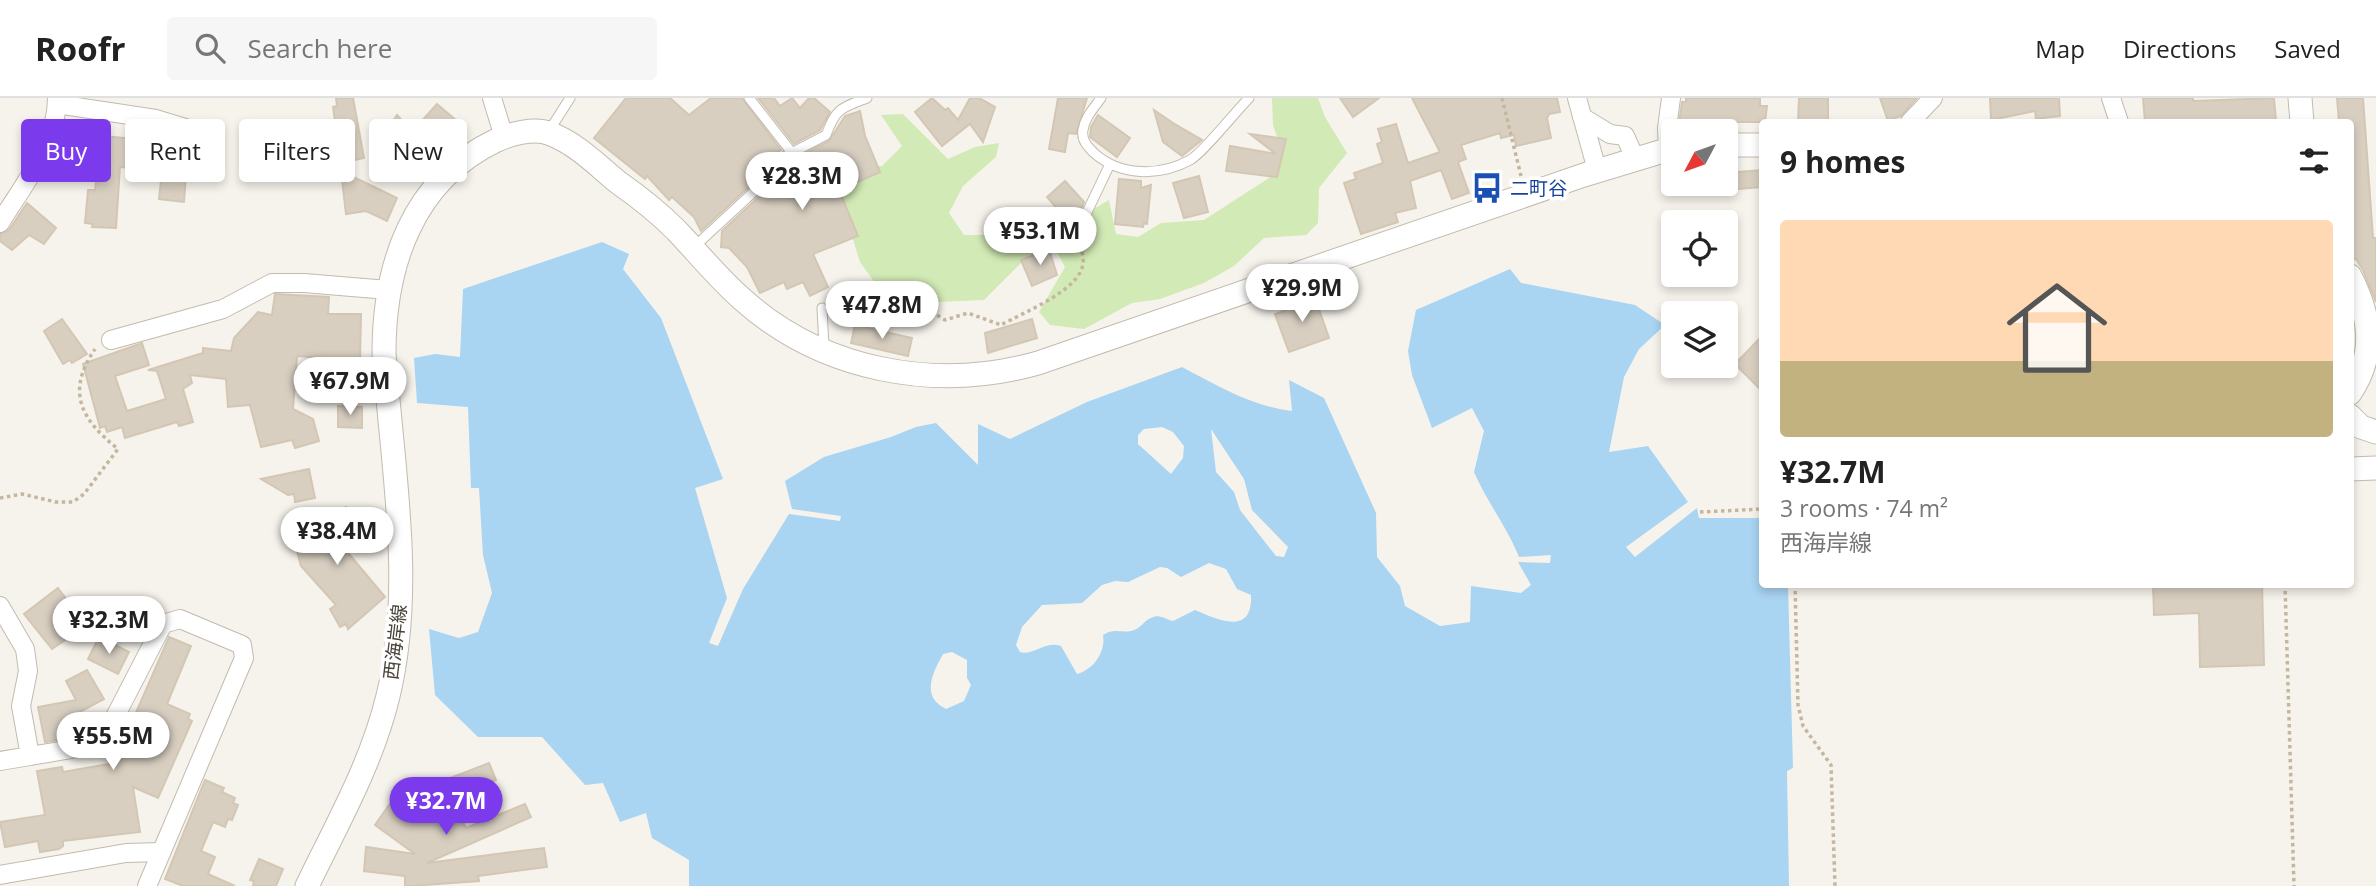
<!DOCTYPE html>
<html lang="en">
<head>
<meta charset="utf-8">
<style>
	:root { --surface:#fff; --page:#f6f6f6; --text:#222; --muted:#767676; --line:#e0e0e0; --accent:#7c3aed }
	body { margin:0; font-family:"Open Sans","Noto Sans JP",sans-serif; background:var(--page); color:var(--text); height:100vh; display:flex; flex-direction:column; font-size:26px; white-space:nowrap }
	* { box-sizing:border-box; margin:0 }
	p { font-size:23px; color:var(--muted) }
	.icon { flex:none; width:38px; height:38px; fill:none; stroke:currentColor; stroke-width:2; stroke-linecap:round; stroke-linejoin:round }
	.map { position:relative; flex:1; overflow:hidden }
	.panel { position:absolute; left:1759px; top:21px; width:595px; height:469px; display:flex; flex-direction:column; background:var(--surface); border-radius:7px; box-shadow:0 4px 10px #0003 }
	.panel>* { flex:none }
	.guide { position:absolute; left:21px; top:21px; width:665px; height:63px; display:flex; gap:14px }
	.needle { width:46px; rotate:229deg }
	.fabs { position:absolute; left:1661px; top:21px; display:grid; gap:14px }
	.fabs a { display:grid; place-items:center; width:77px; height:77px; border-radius:7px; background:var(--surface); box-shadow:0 4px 10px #0003; font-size:35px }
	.price { position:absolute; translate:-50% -60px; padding:0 16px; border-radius:24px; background:#fff; color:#222; font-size:23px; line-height:46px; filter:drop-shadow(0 2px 4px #0008) }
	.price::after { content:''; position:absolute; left:50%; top:42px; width:21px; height:16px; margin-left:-10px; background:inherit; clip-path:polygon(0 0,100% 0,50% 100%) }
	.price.current { background:var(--accent); color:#fff }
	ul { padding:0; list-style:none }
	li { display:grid; align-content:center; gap:14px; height:371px; padding:0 21px }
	li span { display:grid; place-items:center; height:217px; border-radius:7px; color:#555 }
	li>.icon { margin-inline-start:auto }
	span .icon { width:126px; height:126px; fill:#fffc; stroke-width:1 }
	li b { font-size:30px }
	h2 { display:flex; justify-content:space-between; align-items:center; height:84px; padding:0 21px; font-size:30px }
	.tag { padding:0 24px; border-radius:7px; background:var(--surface); box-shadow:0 4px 10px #0003; font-size:24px; line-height:63px }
	.tag.current { background:var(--accent); color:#fff }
	header { display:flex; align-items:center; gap:42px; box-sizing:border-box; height:98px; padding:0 35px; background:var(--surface); border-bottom:2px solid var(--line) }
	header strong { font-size:33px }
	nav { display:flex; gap:38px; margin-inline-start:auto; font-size:24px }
	.search { width:490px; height:63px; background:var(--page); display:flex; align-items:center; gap:18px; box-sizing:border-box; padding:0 24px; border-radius:7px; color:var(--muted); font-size:26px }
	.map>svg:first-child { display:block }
	.green { fill:#d2eab5 }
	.water { fill:#a9d4f2; fill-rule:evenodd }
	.building { fill:#d8cfc1; stroke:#d3c7b4; stroke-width:2 }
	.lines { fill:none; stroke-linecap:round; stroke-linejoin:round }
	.service-casing { stroke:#c2bbae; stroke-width:11 }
	.minor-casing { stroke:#c2bbae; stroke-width:20 }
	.tertiary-casing { stroke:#c2bbae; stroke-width:25 }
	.path { stroke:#c4b79f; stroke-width:3.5; stroke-dasharray:3.5 3.5; stroke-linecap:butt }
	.service { stroke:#fff; stroke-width:9 }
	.minor { stroke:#fff; stroke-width:18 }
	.tertiary { stroke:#fff; stroke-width:23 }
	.labels { text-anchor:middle; stroke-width:7; stroke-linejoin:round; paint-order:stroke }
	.transit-label { font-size:19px; fill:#164399; stroke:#fff; text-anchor:start }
	.street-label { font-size:19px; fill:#4b4439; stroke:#fff }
</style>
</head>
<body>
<header>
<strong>Roofr</strong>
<div class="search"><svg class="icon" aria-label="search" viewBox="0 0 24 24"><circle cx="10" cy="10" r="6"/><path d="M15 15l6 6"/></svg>Search here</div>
<nav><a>Map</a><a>Directions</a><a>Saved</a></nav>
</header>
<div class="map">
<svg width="2376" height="788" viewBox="0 0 2376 788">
	<rect width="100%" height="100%" fill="#f6f3ec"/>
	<!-- green -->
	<polygon class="green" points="1272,0 1318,0 1325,19 1347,55 1319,90 1318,125 1306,137 1264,140 1234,168 1204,185 1160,201 1132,205 1084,231 1050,227 1039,214 1065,169 1054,149 1029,157 984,202 890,206 860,164 844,112 839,70 882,68 902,48 881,17 903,16 948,61 975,49 999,45 996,59 963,88 949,115 964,137 1049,137 1109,102 1116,136 1138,139 1161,125 1204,122 1275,76 1281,51 1273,27"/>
	<!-- water -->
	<path class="water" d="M602,144L629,156L623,171L661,220L723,381L695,390L727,500L709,545L718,548L743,491L789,416L840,423L841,418L792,411L785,383L824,359L891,339L916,329L936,325L978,367V326L1010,341L1087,304L1182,269C1218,288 1251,308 1292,313L1289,282L1324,300L1376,415L1377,459L1400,488L1405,508L1440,528L1470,524L1471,488L1521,495L1531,487L1518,464L1550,465L1551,457L1519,459C1507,429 1487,404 1474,374L1484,333L1472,310L1432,330L1412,277L1408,253L1416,212L1510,171L1521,185L1635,207L1665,227L1639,251L1624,279L1609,354L1648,348L1688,404L1626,449L1635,459L1697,410L1699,420H1762V486L1788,487L1793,670L1787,673L1789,788H689V762L652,740L646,715L620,724L603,685L585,687L542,639H478L435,597L429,531L459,540L478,534L492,495L483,457L479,390H471L468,309L417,305L414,260L435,256L460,259L463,191ZM1162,329L1173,334L1184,348L1183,360L1171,376L1138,346V337L1144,331ZM1211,331L1244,381L1252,412L1288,449L1284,459L1276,458L1240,412L1234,394L1216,374ZM1209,465L1226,471L1237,491L1251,497C1253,539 1216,521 1195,512L1173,523C1166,522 1160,515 1151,520C1143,523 1141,531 1131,533C1120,535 1114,530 1103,537C1106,554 1093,572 1077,576L1061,548C1046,542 1033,558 1020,554L1016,547L1022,529L1042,507L1082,505L1102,487L1115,483L1128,484L1160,469L1167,470L1181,479ZM952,554L967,562V580L971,587L964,603L946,611C920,599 933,574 943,556Z"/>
	<!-- building -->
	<g class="building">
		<polygon points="336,0 353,0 364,60 341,65 333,9 337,8"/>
		<polygon points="626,0 670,0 689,17 711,0 742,0 781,52 750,70 752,86 701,133 694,119 672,99 669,102 647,78 645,81 594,40"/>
		<polygon points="758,0 774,0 780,8 792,0 800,10 809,0 814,0 830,14 820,32 794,46"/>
		<polygon points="932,0 945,12 948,10 958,22 970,0 979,0 995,9 983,44 970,26 942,48 915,14"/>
		<polygon points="1058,0 1087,0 1076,36 1068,35 1065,54 1049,51"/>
		<polygon points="1340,0 1379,0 1353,19"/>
		<polygon points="1412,0 1557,0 1560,14 1549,16 1547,20 1551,40 1516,48 1514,37 1501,40 1500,35 1461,47 1466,61 1458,64 1469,95 1452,101 1441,72 1410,83 1416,110 1395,115 1398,124 1361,136 1344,85 1356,81 1354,75 1383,65 1377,46 1382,44 1378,31 1396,26 1408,65 1440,54"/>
		<polygon points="1686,0 1760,0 1760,8 1767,8 1765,24 1735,24 1735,29 1679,25 1682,4 1686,4"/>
		<polygon points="1799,0 1828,0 1828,24 1798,24"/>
		<polygon points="1880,0 1917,0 1901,18 1888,23"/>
		<polygon points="1990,0 2059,0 2060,18 2036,21 2035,13 1991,22"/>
		<polygon points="2143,0 2193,0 2193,3 2274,0 2276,24 2145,24"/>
		<polygon points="2337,0 2363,0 2373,140 2376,140 2376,204 2363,172 2356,161 2352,162 2350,24 2339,24"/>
		<polygon points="437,6 463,28 448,45 437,35 409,60 386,35 397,17 412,34"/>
		<polygon points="1154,12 1173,25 1202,42 1182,58 1163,44"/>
		<polygon points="860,13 865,38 880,74 839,92 858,138 813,156 828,189 810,198 803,184 787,191 784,184 760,195 747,169 729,150 721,149 722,133 765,93 764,77 829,43 845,18"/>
		<polygon points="1098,17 1130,40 1117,59 1090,39 1091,29"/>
		<polygon points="65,28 92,37 135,41 135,37 153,38 152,43 188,43 204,47 204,50 214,50 214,77 186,76 184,104 159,101 162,73 120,69 116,130 92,129 93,126 85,125 88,92 95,92 98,65 56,52"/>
		<polygon points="1250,36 1286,41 1277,79 1226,73 1230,48 1276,56"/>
		<polygon points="1762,72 1762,89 1726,92 1726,75"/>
		<polygon points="341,73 397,100 387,123 366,113 346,116"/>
		<polygon points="1199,78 1208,114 1184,120 1173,85"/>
		<polygon points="1119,81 1141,83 1141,90 1151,87 1147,126 1144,125 1143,129 1115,126"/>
		<polygon points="1065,83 1084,104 1079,116 1069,124 1047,99"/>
		<polygon points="27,105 56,130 44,146 29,137 12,152 0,143 0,136 9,132"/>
		<polygon points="1049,151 1057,177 1032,188 1021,162"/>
		<polygon points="275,196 329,199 328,216 361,216 360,263 297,258 293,311 313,321 319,343 295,350 292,342 261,349 250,307 228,309 226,281 190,277 192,285 183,291 193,324 179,328 177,324 125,340 122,329 107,334 105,328 100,330 83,266 142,245 149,267 115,278 127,313 166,301 157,273 148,272 203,255 203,250 231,253 234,240 258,214 272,217"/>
		<polygon points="1314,197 1329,240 1289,254 1275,216 1284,213 1282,208"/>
		<polygon points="62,221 87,256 72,265 70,262 63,266 44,233"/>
		<polygon points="1032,221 1037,240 988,255 985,235"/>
		<polygon points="855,227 912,240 908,258 851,245"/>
		<polygon points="1762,238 1762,293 1735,266"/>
		<polygon points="338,308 362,309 362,330 338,329"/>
		<polygon points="309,371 315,400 295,404 294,396 288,397 261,381"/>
		<polygon points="346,409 359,434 339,444 385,499 348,531 346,526 340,529 330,511 336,507 301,468 294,441 299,438 297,434"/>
		<polygon points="2153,486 2262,486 2264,567 2200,569 2199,515 2154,517"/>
		<polygon points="58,490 72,509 57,520 71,538 52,551 24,516"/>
		<polygon points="99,539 129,554 118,576 88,561"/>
		<polygon points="169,539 191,548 167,606 190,616 188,621 192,623 158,700 133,689 140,734 63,743 63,748 59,751 40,754 38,743 5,749 0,724 45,717 37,673 62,669 63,674 114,665"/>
		<polygon points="87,572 104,601 70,619 73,639 45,644 38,609 76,602 66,583"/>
		<polygon points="489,665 496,682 450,700 466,730 525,706 531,719 427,765 544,750 547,769 478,778 479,783 411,788 405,788 405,778 364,773 366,749 415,756 375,727 401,690 445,722 432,687"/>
		<polygon points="205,682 224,690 222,694 235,700 233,705 238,707 232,722 228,721 225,729 213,724 201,753 215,759 208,776 235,788 183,788 165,781"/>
		<polygon points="259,761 283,771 276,788 253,788 254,783 250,782"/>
	</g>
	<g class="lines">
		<defs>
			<g id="service">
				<polyline points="749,0 793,56"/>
				<path d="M1101,0C1094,10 1085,19 1083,32C1081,42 1088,49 1094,55C1120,78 1159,79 1190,62C1203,55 1235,14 1249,0"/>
				<polyline points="549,33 570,0"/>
				<polyline points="1079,131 1109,68"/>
				<path d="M694,149L760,88L755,74L826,37C836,10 841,10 867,0"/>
				<polyline points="822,210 824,250"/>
			</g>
			<g id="minor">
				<polyline points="492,0 504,39"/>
				<polyline points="1577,0 1597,72"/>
				<polyline points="2111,0 2119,24"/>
				<polyline points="57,6 156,21 215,39"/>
				<polyline points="1582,19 1610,36 1625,38 1635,60"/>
				<polyline points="1910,24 1933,0"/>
				<polyline points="1668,51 1667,30 1671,0"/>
				<path d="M0,125C23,87 57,47 57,0"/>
				<polyline points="111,242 223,211 272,185 304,185 388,192"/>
				<polyline points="0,508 25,551 28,573 21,608 30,658 0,663"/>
				<polyline points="30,658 101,646 163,526 180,521 242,547 244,560 147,788"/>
				<polyline points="0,777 126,755 161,754"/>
			</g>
			<g id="tertiary">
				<polyline points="2300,0 2302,24"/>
				<polyline points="1726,47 1762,47"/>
				<path d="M2350,178C2371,218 2376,257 2350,295"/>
				<polyline points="2350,318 2361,329 2376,334"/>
				<polyline points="2350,371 2376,370"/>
				<path d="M307,788C337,726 372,665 388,598C415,487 392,368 384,255C384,168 412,83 495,43C509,36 535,29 551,36C577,46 598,68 619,85C639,99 659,115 676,132C698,155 718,180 742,201C822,273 936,294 1038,265L1584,77L1673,50"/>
			</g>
		</defs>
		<!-- service casing -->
		<use href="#service" class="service-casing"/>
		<!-- minor casing -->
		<use href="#minor" class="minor-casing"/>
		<!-- tertiary casing -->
		<use href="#tertiary" class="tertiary-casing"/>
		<!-- path -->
		<g class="path">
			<polyline points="1502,0 1521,78"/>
			<path d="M834,210L927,211L945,222L968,215L1001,227C1024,214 1079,193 1083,166C1084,159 1081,150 1080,144"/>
			<path d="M0,400L22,396L56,404H73L84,396L118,351C82,322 65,295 95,251"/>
			<polyline points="1700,414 1762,411"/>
			<polyline points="1795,486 1798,607 1803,628 1831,667 1835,788"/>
			<polyline points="2285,486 2294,788"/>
		</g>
		<!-- service -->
		<use href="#service" class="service"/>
		<!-- minor -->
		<use href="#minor" class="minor"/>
		<!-- tertiary -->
		<use href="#tertiary" class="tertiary"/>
	</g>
	<!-- icons -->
	<defs>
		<symbol id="bus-bare" viewBox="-9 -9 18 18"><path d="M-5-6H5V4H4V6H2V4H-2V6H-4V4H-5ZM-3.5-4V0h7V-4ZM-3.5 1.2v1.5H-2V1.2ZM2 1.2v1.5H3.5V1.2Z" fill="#1a4fb4" stroke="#fff" stroke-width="2.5" paint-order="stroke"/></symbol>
	</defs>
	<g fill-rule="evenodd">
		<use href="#bus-bare" x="1465" y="68" width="44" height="44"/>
	</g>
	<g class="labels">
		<!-- transit labels -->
		<g class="transit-label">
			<text x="1510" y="97">二町谷</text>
		</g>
		<!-- street labels -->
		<g class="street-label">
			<text transform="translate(395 544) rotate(-83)" y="7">西海岸線</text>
		</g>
	</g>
</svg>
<div class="fabs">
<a><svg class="needle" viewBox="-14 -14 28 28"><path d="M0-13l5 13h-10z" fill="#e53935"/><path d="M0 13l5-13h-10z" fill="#767676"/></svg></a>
<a><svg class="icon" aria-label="locate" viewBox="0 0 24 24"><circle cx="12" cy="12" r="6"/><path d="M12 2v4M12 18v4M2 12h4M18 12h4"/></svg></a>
<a><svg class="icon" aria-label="layers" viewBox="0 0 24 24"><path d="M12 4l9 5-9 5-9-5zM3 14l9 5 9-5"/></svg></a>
</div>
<b class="price" style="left:802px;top:114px">¥28.3M</b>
<b class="price" style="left:1040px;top:169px">¥53.1M</b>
<b class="price" style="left:1302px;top:226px">¥29.9M</b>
<b class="price" style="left:882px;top:243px">¥47.8M</b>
<b class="price" style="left:350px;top:319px">¥67.9M</b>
<b class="price" style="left:337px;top:469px">¥38.4M</b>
<b class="price" style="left:109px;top:558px">¥32.3M</b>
<b class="price" style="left:113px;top:674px">¥55.5M</b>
<b class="price current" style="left:446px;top:739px">¥32.7M</b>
<div class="guide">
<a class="tag current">Buy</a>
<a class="tag">Rent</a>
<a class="tag">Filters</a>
<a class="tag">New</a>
</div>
<section class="panel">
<h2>9 homes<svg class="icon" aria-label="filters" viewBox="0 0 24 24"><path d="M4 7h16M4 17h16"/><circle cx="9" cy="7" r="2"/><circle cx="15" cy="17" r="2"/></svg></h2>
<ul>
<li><span style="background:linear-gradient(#ffd9b3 65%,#c2b280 0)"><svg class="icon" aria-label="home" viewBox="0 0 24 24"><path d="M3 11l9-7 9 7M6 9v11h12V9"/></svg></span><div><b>¥32.7M</b><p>3 rooms · 74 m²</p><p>西海岸線</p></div></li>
</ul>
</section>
</div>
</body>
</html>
